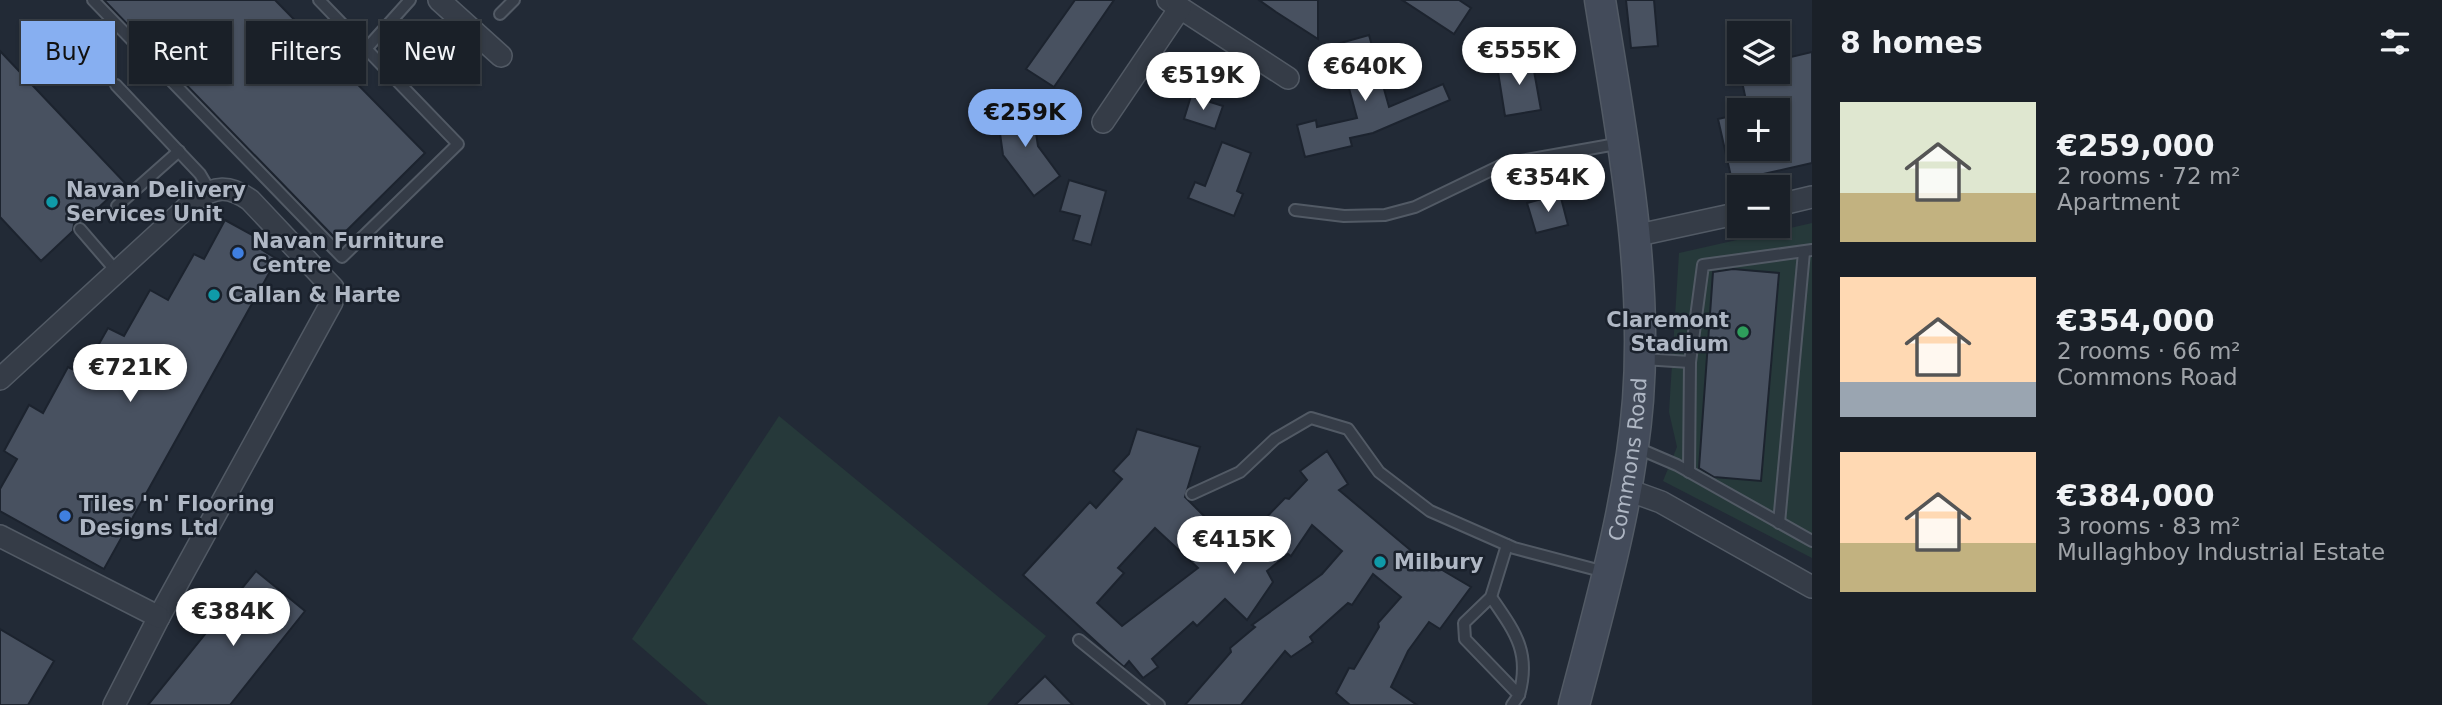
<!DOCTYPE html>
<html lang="en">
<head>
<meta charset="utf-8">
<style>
	:root { --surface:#1a2028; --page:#232830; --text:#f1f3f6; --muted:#9fa3a8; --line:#383e45; --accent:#87aff1 }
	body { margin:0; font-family:"DejaVu Sans",sans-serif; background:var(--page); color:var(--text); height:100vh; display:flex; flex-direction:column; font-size:26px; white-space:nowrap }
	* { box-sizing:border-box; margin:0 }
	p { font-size:23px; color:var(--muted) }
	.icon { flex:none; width:38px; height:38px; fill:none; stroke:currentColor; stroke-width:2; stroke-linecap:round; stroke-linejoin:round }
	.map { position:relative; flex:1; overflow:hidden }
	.drawer { display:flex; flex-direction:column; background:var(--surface); width:630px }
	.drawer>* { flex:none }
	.top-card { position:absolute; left:21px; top:21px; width:665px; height:63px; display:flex; gap:14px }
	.buttons { position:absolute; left:1727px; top:21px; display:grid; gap:14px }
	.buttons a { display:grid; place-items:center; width:63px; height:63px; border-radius:0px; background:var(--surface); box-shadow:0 2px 5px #0004,0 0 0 2px var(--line); font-size:35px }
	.price { position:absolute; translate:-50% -60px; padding:0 16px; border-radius:24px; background:#fff; color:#222; font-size:23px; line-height:46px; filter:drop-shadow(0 2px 4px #0008) }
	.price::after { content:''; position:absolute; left:50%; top:42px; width:21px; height:16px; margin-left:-10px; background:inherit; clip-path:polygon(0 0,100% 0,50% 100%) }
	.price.on { background:var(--accent); color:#111 }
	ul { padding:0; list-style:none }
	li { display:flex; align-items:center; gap:21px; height:175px; padding:0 28px }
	li span { display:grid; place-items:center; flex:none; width:196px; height:140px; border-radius:0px; color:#555 }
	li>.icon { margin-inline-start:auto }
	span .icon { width:84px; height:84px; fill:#fffc; stroke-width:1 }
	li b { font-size:30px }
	h2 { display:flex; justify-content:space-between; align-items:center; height:84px; padding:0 28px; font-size:30px }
	.chip { padding:0 24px; border-radius:0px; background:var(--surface); box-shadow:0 2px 5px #0004,0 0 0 2px var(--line); font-size:24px; line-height:63px }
	.chip.on { background:var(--accent); color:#111 }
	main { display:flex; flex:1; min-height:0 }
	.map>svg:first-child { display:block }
	.green { fill:#26393a }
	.building { fill:#485160; stroke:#1c232e; stroke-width:2; fill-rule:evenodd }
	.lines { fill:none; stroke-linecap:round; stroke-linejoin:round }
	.lane-casing { stroke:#525a65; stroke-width:14 }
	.street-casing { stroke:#525a65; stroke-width:24 }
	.secondary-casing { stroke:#525a65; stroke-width:33 }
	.lane { stroke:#353c47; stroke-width:10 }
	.street { stroke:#353c47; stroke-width:21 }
	.secondary { stroke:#434b5a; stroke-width:30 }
	.culture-dot { fill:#0f9aa8; stroke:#1a212c; stroke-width:2.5 }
	.shop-dot { fill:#3f7fe0; stroke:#1a212c; stroke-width:2.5 }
	.leisure-dot { fill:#2e9e5b; stroke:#1a212c; stroke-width:2.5 }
	.labels { text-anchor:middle; stroke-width:5; stroke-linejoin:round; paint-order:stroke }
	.poi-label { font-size:21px; font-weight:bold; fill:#afb7c4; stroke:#1a212c; text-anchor:start }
	.street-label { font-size:21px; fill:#afb7c4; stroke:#1a212c }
</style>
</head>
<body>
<main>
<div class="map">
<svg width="1812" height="705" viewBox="0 0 1812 705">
	<rect width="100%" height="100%" fill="#222a36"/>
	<!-- green -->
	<g class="green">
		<polygon points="1812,223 1812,558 1663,481 1677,447 1669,412 1679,253"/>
		<polygon points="779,416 1046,636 987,705 708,705 632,639"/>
	</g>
	<!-- building -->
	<g class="building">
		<polygon points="104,0 275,0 425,153 337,240"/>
		<polygon points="1075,0 1114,0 1054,87 1026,69"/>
		<polygon points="1259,0 1318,0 1318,39 1276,12"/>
		<polygon points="1402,0 1459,0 1471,8 1454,34"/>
		<polygon points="1626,0 1654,0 1658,46 1631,48"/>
		<polygon points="1369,35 1389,107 1443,84 1450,100 1373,133 1350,138 1352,146 1305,157 1297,125 1316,120 1317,127 1357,118 1337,44"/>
		<polygon points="0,51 125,183 83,222 74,224 73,231 41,261 0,217"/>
		<polygon points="1812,52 1812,163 1732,181 1718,119 1740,114 1740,149 1778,149 1778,110 1748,110 1740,72 1778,72 1778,60"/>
		<polygon points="1531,54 1541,110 1505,116 1498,72 1508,71 1506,59"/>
		<polygon points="1191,96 1223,106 1215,129 1184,119"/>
		<polygon points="1032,107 1038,146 1060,176 1034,196 1003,155 997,112"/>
		<polygon points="1222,142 1251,153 1237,191 1243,194 1234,216 1188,198 1195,182 1205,186"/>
		<polygon points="1069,180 1106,191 1091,245 1073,240 1080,216 1060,211"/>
		<polygon points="1560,194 1568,225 1536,233 1527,203"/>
		<polygon points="225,220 263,241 259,248 277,259 104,569 0,511 0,489 17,459 4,451 29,405 43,413 68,367 82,374 108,328 124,336 150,290 168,300 194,254 204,259"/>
		<polygon points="1733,269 1779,273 1761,481 1714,477 1699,468 1713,272"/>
		<path d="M1137,429L1200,447L1185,497L1233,545L1258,526L1285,498L1289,499L1307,480L1300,471L1327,451L1348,484L1339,490L1415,554L1471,587L1440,629L1429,622L1408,651L1391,687L1417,705H1350L1336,693L1349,668L1354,669L1379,627L1378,623L1401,597L1373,574L1352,605L1348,603L1310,637L1313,642L1291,657L1285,651L1241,705H1185L1231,652L1230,648L1255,627L1252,625L1322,574L1342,551L1312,525L1291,556L1288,554L1267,571L1273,582L1247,620L1225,599L1197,626L1193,622L1152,659L1158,667L1143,678L1129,661L1124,667L1115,659L1023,575L1090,502L1096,508L1122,479L1113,471L1129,454ZM1155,528L1198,568L1122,626L1097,603L1124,573L1118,568Z"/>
		<polygon points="256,571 305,611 230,705 148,705"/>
		<polygon points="0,629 54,661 28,705 0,705"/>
		<polygon points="1045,676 1073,705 1015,705"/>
	</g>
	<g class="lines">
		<defs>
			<g id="lane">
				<polyline points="93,0 342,257 458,144 319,0"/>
				<polyline points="500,14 514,0"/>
				<polyline points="366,49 410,0"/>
				<polyline points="116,85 200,174 210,191"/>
				<polyline points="117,206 179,151"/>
				<polyline points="1295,210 1344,216 1385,215 1415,207 1504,164 1622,143"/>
				<polyline points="80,229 117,272"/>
				<polyline points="1643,359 1690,362"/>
				<polyline points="1635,447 1677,465 1812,541"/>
				<polyline points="1689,472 1690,362 1703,265 1812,250"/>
				<polyline points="1192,494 1240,472 1275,439 1311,418 1348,429 1379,472 1430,511 1514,548 1605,572"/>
				<polyline points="1779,523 1804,252"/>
				<polyline points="1507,545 1491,597 1464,623 1465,639 1519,695 1512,705"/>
				<path d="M1491,597C1515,632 1531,652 1519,695"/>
				<polyline points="1079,640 1159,705"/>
			</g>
			<g id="street">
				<polyline points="439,0 501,56"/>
				<polyline points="1168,0 1288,78"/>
				<polyline points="1103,122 1180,8"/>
				<polyline points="1778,205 1812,197"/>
				<polyline points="1634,236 1740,213"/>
				<path d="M0,379L194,201C215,186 229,185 250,200L333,288L332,302L159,617L114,705"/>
				<polyline points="1625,489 1661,502 1812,587"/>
				<polyline points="0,536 159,617"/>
			</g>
			<g id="secondary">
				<path id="s1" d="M1574,705C1600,605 1630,503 1638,400C1648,266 1621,132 1600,0"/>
			</g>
		</defs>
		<!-- lane casing -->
		<use href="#lane" class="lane-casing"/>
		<!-- street casing -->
		<use href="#street" class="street-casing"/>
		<!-- secondary casing -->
		<use href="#secondary" class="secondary-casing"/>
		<!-- lane -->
		<use href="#lane" class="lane"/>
		<!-- street -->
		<use href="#street" class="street"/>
		<!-- secondary -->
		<use href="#secondary" class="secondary"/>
	</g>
	<!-- markers -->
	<g class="culture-dot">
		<circle cx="52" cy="202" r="7"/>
		<circle cx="214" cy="295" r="7"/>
		<circle cx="1380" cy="562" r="7"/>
	</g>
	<g class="shop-dot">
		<circle cx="238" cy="253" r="7"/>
		<circle cx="65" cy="516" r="7"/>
	</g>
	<circle class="leisure-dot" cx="1743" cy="332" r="7"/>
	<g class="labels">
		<!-- poi labels -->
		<g class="poi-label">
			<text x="66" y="197">Navan Delivery<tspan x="66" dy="24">Services Unit</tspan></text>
			<text x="252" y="248">Navan Furniture<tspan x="252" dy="24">Centre</tspan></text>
			<text x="228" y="302">Callan &amp; Harte</text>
			<text x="1729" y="327" text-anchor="end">Claremont<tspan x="1729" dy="24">Stadium</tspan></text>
			<text x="79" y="511">Tiles 'n' Flooring<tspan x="79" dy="24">Designs Ltd</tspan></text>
			<text x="1394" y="569">Milbury</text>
		</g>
		<!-- street labels -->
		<g class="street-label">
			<text dy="7" stroke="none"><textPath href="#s1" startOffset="252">Commons Road</textPath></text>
		</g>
	</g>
</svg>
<div class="buttons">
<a><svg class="icon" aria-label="layers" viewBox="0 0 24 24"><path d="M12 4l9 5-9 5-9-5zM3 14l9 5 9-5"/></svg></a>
<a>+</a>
<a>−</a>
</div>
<b class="price" style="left:1519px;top:87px">€555K</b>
<b class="price" style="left:1365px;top:103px">€640K</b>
<b class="price" style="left:1203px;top:112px">€519K</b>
<b class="price on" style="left:1025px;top:149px">€259K</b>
<b class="price" style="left:1548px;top:214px">€354K</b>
<b class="price" style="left:130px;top:404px">€721K</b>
<b class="price" style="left:1234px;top:576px">€415K</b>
<b class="price" style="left:233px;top:648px">€384K</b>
<div class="top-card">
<a class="chip on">Buy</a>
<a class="chip">Rent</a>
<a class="chip">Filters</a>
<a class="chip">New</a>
</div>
</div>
<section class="drawer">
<h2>8 homes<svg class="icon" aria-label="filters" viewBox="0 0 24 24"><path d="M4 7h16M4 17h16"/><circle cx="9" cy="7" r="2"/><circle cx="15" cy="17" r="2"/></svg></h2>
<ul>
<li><span style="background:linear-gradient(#dfe7d0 65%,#c2b280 0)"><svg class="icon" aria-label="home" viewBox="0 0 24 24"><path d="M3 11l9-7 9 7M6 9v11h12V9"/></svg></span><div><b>€259,000</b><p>2 rooms · 72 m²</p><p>Apartment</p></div></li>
<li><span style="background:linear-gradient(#ffd9b3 75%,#9aa5b1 0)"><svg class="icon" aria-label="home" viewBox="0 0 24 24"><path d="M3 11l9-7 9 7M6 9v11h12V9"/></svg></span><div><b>€354,000</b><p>2 rooms · 66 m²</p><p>Commons Road</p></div></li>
<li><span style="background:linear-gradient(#ffd9b3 65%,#c2b280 0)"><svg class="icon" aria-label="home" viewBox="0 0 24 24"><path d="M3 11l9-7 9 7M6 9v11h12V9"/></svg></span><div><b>€384,000</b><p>3 rooms · 83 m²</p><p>Mullaghboy Industrial Estate</p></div></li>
</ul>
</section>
</main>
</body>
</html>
